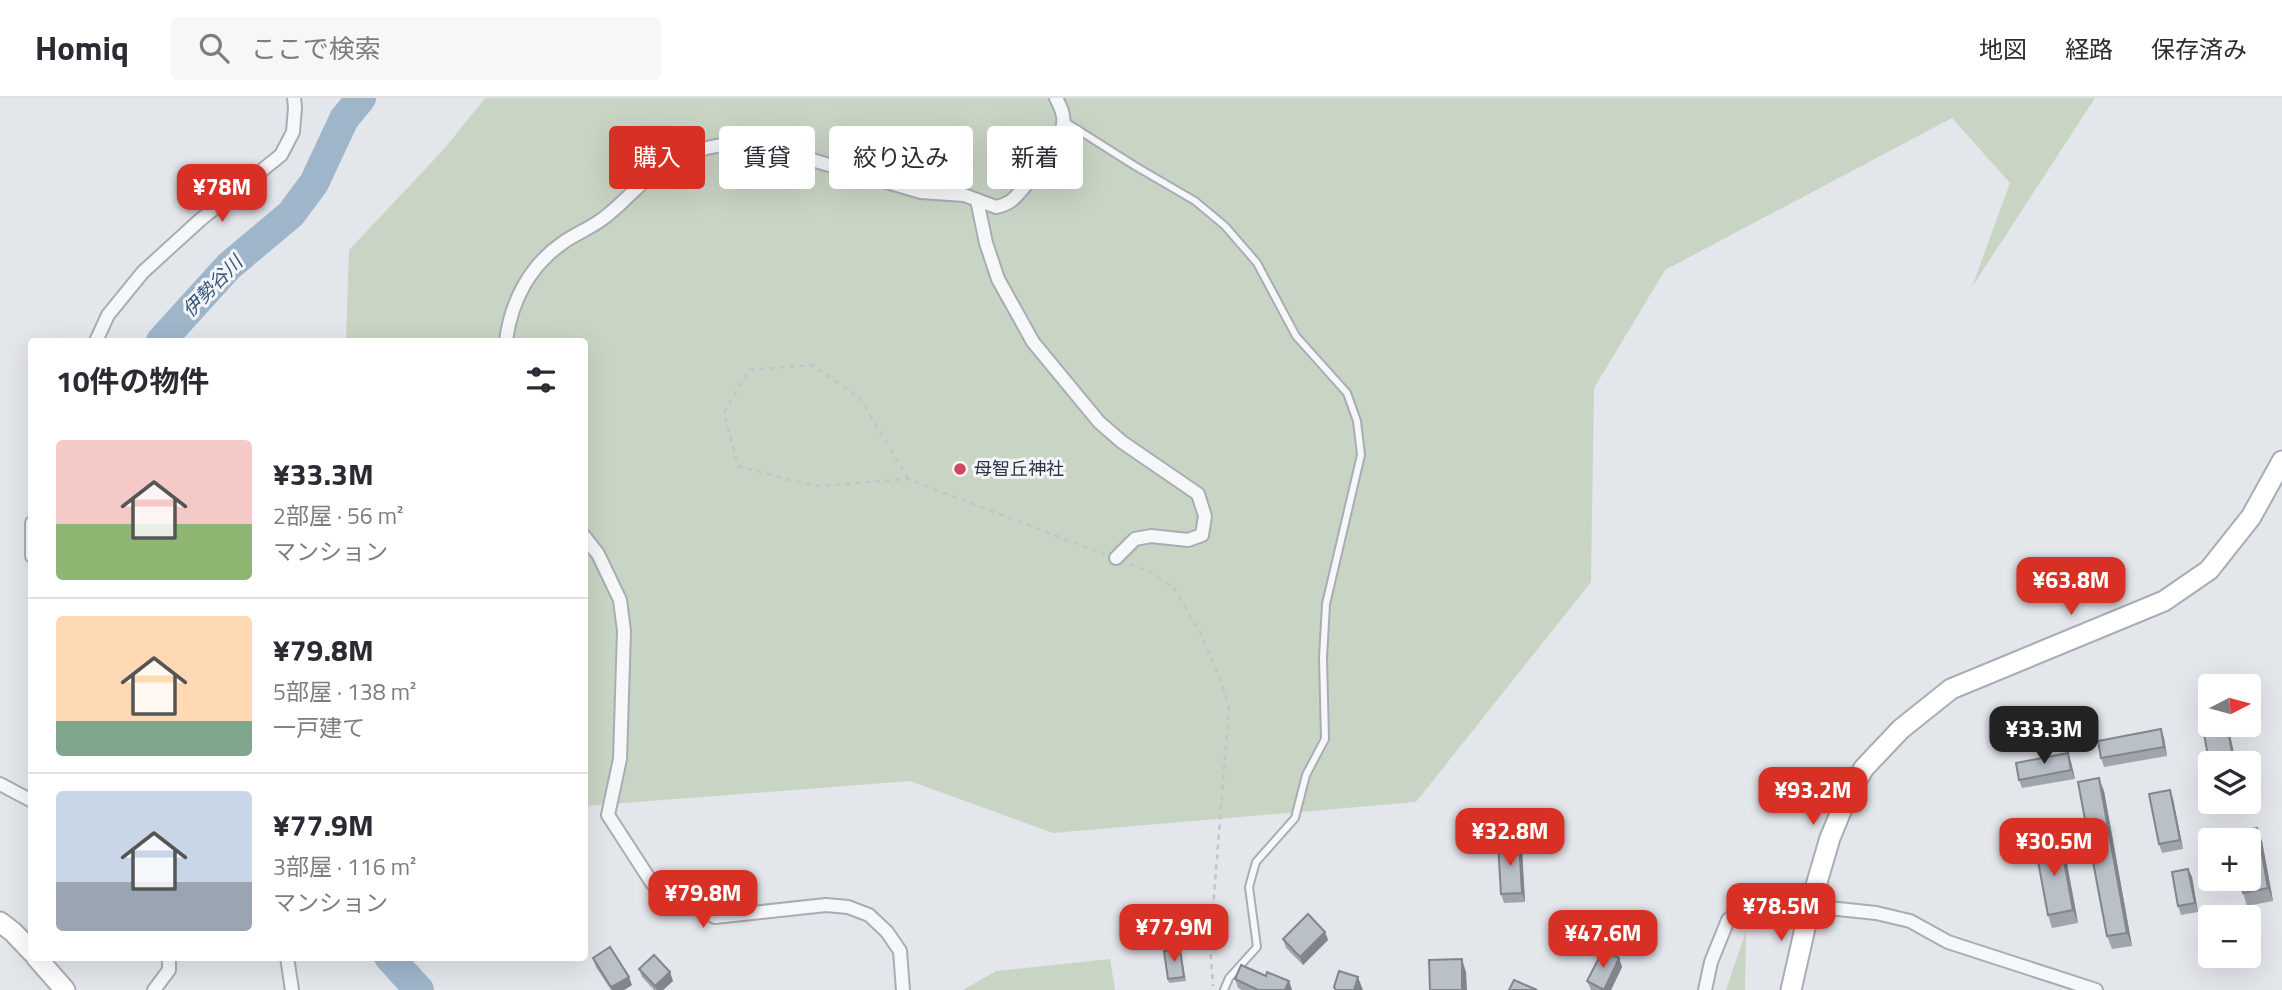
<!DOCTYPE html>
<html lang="ja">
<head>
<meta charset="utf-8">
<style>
	:root { --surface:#fff; --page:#f7f7f7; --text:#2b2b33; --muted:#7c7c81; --line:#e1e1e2; --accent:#d93025 }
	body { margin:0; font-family:"Titillium Web","Noto Sans JP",sans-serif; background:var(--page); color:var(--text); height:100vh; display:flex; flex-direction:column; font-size:26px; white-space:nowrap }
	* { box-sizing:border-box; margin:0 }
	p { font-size:23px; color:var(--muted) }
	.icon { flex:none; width:38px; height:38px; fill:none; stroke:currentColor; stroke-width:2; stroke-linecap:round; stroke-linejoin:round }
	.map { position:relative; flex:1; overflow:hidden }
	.panel { position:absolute; left:28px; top:240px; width:560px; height:623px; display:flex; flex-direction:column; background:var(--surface); border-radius:7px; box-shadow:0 7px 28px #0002 }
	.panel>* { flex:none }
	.top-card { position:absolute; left:609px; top:28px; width:665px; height:63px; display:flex; gap:14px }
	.needle { width:46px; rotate:84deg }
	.tools { position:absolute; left:2198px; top:576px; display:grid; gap:14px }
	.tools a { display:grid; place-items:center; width:63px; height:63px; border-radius:7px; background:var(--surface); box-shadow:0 7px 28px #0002; font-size:35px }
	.price { position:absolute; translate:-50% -60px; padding:0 16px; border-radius:14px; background:var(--accent); color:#fff; font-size:23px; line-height:46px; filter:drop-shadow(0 2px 4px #0008) }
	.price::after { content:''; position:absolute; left:50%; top:42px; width:21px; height:16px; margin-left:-10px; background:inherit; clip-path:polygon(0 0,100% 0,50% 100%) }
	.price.on { background:#222; color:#fff }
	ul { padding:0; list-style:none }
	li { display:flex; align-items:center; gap:21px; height:175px; padding:0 28px }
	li+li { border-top:2px solid var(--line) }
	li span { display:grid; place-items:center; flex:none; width:196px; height:140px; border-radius:7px; color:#555 }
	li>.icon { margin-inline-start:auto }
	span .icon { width:84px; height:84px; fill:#fffc; stroke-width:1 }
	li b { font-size:30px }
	h2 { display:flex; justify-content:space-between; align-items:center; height:84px; padding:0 28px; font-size:30px }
	.chip { padding:0 24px; border-radius:7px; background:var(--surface); box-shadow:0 7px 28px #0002; font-size:24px; line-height:63px }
	.chip.on { background:var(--accent); color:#fff }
	header { display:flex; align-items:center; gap:42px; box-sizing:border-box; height:98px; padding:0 35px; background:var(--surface); border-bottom:2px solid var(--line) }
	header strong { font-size:33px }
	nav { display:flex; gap:38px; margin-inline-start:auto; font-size:24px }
	.search { width:490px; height:63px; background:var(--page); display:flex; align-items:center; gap:18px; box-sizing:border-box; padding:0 24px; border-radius:7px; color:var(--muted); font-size:26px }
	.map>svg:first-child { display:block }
	.green { fill:#c9d5c4 }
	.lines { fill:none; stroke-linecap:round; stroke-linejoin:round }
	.river { stroke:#9fb5ca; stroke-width:30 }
	.lane-casing { stroke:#a8adb5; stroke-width:10 }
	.street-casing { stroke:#a8adb5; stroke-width:16 }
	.secondary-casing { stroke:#a8adb5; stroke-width:23 }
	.path { stroke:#c1c4ca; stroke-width:2.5; stroke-dasharray:5 5; stroke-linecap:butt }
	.lane { stroke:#f6f7f9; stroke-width:6 }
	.street { stroke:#f6f7f9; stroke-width:12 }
	.secondary { stroke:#fff; stroke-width:19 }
	.wall { fill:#a0a5ac }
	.shaded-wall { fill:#82868c }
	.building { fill:#bac0c8; stroke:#82868c; stroke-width:2 }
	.poi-dot { fill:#ce4a60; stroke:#f3f5f8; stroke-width:2.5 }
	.labels { text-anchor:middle; stroke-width:6; stroke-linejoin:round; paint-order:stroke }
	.poi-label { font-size:18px; fill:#2b3443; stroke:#f3f5f8; text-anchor:start }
	.water-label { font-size:19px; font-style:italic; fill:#355477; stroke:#f3f5f8 }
</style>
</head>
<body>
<header>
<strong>Homiq</strong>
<div class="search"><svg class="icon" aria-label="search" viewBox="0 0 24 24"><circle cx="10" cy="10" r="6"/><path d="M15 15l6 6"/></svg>ここで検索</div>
<nav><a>地図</a><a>経路</a><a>保存済み</a></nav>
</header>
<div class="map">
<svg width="2282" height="892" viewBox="0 0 2282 892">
	<rect width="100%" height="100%" fill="#e3e6eb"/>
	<!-- green -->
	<g class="green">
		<polygon points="485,0 2095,0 1972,189 2010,85 1952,20 1665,172 1594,290 1591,484 1416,704 1053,735 910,683 585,708 584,243 346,243 349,152 445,50"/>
		<polygon points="1746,833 1745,892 1726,892"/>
		<polygon points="1110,861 1115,892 963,892 996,873"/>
	</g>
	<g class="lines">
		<!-- river -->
		<g class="river">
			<polyline points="161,243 229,168 291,116 314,85 344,21 361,0"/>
			<polyline points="389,859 419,892"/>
		</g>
		<defs>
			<polyline id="lane" points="1064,23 1135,68 1195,103 1225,128 1257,165 1296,238 1347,295 1357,323 1361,357 1326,506 1323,560 1325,641 1306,677 1295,720 1256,764 1249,789 1257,849 1229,880 1224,892"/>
			<g id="street">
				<polyline points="977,102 986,145 998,181 1033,244 1099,324 1122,344 1198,396 1205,418 1202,437 1188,442 1151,438 1135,441 1116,460"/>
				<polyline points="96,243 108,217 143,174 200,122 281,57 293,34 295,9 294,0"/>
				<path d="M506,243C511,203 530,167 564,144C577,135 593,129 605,119C626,103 644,80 666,66C687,52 730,43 754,45L921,94L964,97L996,109C1002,108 1006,106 1011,103C1025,91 1061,43 1063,26C1065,17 1060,8 1056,0"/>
				<polyline points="32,425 32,458"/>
				<polyline points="584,438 598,456 620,502 624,533 620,661 608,717 652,785 715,819 826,807 848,809 869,817 887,834 900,853 903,892"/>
				<polyline points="0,686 32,703"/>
				<polyline points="287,859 292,892"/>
				<polyline points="154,892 169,872 169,859"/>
				<polyline points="1705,892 1711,864 1728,822 1746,806 1766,800 1810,808 1876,815 1910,823 1948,844 2096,892"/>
			</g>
			<g id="secondary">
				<polyline points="0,824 13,834 32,854"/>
				<polyline points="36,859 65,892"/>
				<polyline points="1791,892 1810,808 1830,740 1846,701 1864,670 1901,631 1951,591 2164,503 2209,472 2251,419 2282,363"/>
			</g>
		</defs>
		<!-- lane casing -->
		<use href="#lane" class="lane-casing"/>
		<!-- street casing -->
		<use href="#street" class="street-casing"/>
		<!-- secondary casing -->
		<use href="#secondary" class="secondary-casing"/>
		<!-- path -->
		<g class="path">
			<polyline points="908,381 860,300 812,267 749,272 724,315 738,368 790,382 820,388 908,381 1104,456"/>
			<polyline points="1130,466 1152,475 1174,490 1201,536 1222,586 1229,608 1210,848 1213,888"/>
		</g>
		<!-- lane -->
		<use href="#lane" class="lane"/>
		<!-- street -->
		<use href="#street" class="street"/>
		<!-- secondary -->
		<use href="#secondary" class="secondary"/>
	</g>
	<!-- wall -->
	<g class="wall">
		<polygon points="2164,640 2167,658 2104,669 2101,660"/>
		<polygon points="2071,664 2075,681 2022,690 2019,682"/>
		<polygon points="2104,693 2132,848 2112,851 2107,838"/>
		<polygon points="2173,701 2183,751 2162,755 2159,746"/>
		<polygon points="1519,743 1522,752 1525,804 1504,805 1501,796"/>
		<polygon points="2262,743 2273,803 2247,808 2243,795"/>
		<polygon points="2065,755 2078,825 2052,830 2048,817"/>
		<polygon points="2188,771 2192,779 2198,814 2181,817 2178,808"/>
		<polygon points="1325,834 1328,842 1303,867 1286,850 1283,841"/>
		<polygon points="1180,851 1186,883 1169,885 1168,881"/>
		<polygon points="593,860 632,887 624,892 611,892 596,869"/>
		<polygon points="1619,860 1622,869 1611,892 1591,892 1587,883"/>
		<polygon points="639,871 673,883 663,892 654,892 642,879"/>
		<polygon points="1266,878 1289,883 1292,892 1242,892 1238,890 1235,881"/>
	</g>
	<!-- shaded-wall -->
	<g class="shaded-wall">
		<polygon points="2227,627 2230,636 2236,665 2234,665"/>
		<polygon points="2161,631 2164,640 2167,658 2164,649"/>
		<polygon points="2068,655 2071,664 2075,681 2071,672"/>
		<polygon points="2099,680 2104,693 2132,848 2127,835"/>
		<polygon points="2170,692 2173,701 2183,751 2180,742"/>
		<polygon points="2257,730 2262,743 2273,803 2268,790"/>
		<polygon points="2060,742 2065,755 2078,825 2073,812"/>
		<polygon points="1519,743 1522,752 1525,804 1522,795"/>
		<polygon points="2188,771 2192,779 2198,814 2195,805"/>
		<polygon points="1325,834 1328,842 1303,867 1300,859"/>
		<polygon points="1619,860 1622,869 1611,892 1604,892"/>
		<polygon points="1462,861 1466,874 1467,892 1462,892"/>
		<polygon points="670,874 673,883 663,892 657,892 655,888"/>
		<polygon points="629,879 632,887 624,892 612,892 611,889"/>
		<polygon points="1358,879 1363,892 1354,892"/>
		<polygon points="1289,883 1292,892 1285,892"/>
	</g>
	<!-- building -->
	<g class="building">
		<polygon points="2227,627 2234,665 2210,665 2210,668 2203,631"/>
		<polygon points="2161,631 2164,649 2101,660 2098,643"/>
		<polygon points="2068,655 2071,672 2019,682 2016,665"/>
		<polygon points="2099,680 2127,835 2107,838 2078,684"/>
		<polygon points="2170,692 2180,742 2159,746 2149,696"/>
		<polygon points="2257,730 2268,790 2243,795 2240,780 2249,780 2249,742 2233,742 2232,735"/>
		<polygon points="2060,742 2073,812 2048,817 2035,747"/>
		<polygon points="1519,743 1522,795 1501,796 1498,745"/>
		<polygon points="2188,771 2195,805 2178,808 2172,774"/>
		<polygon points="1308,816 1325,834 1300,859 1283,841"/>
		<polygon points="610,849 629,879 611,889 593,860"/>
		<polygon points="1180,851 1184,879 1168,881 1164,853"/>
		<polygon points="1603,852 1619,860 1604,892 1587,883"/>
		<polygon points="654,857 670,874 655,888 639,871"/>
		<polygon points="1462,861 1462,892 1430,892 1429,862"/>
		<polygon points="1241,867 1266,878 1267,874 1289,883 1285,892 1258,892 1235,881"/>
		<polygon points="1339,873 1358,879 1354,892 1336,892 1334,889"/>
		<polygon points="1514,882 1537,892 1509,892"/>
	</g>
	<!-- markers -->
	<circle class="poi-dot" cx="960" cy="371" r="7"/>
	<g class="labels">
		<!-- poi labels -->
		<g class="poi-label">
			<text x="974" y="377">母智丘神社</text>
		</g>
		<!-- water labels -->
		<g class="water-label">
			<text transform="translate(212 188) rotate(-46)" y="7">伊勢谷川</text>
		</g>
	</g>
</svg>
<div class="tools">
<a><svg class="needle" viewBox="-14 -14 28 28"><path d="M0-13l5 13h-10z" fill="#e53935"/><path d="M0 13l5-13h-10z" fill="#7c7c81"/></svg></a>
<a><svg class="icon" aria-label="layers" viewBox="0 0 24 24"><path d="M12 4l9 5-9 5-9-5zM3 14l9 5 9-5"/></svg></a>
<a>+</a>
<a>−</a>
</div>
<b class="price" style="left:222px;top:126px">¥78M</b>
<b class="price" style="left:2071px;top:519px">¥63.8M</b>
<b class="price on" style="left:2044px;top:668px">¥33.3M</b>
<b class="price" style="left:1813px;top:729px">¥93.2M</b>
<b class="price" style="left:1510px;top:770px">¥32.8M</b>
<b class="price" style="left:2054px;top:780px">¥30.5M</b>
<b class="price" style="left:703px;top:832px">¥79.8M</b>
<b class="price" style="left:1781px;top:845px">¥78.5M</b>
<b class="price" style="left:1174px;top:866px">¥77.9M</b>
<b class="price" style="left:1603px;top:872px">¥47.6M</b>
<div class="top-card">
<a class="chip on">購入</a>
<a class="chip">賃貸</a>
<a class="chip">絞り込み</a>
<a class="chip">新着</a>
</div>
<section class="panel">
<h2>10件の物件<svg class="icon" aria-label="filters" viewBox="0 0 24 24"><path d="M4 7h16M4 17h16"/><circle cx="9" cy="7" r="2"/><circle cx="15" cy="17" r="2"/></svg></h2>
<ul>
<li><span style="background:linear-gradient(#f6c9c9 60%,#8fb573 0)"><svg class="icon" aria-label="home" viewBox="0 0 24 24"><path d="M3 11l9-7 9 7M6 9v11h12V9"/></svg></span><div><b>¥33.3M</b><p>2部屋 · 56 m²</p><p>マンション</p></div></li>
<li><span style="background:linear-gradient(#ffd9b3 75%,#7fa58c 0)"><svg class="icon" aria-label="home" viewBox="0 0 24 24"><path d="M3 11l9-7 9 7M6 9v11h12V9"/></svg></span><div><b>¥79.8M</b><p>5部屋 · 138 m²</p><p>一戸建て</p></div></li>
<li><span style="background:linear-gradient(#c9d6e8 65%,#9aa5b1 0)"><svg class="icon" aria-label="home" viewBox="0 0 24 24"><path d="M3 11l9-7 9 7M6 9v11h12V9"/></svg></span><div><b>¥77.9M</b><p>3部屋 · 116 m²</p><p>マンション</p></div></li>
</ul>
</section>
</div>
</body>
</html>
